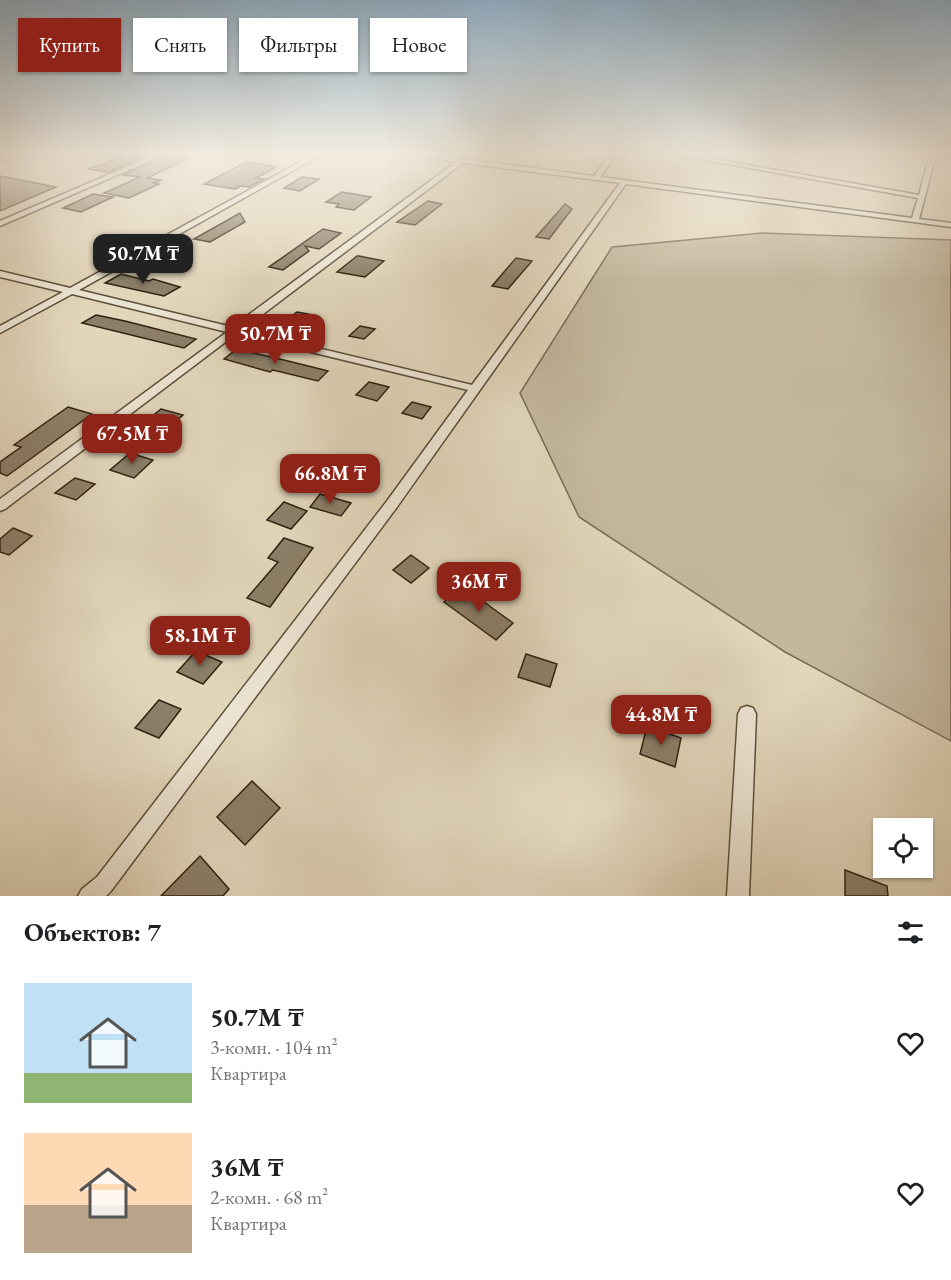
<!DOCTYPE html>
<html lang="ru">
<head>
<meta charset="utf-8">
<style>
	:root { --surface:#fff; --page:#f6f6f6; --text:#202124; --muted:#757577; --accent:#8f2418 }
	body { margin:0; font-family:"EB Garamond",serif; background:var(--page); color:var(--text); height:100vh; display:flex; flex-direction:column; font-size:22px; white-space:nowrap }
	* { box-sizing:border-box; margin:0 }
	p { font-size:20px; color:var(--muted) }
	.icon { flex:none; width:33px; height:33px; fill:none; stroke:currentColor; stroke-width:2; stroke-linecap:round; stroke-linejoin:round }
	.map { position:relative; height:896px; overflow:hidden }
	.details { display:flex; flex-direction:column; background:var(--surface); flex:1 }
	.details>* { flex:none }
	.top-card { position:absolute; left:18px; top:18px; width:600px; height:54px; display:flex; gap:12px }
	.tools { position:absolute; left:873px; top:818px; display:grid; gap:12px }
	.tools a { display:grid; place-items:center; width:60px; height:60px; border-radius:0px; background:var(--surface); box-shadow:0 2px 4px #0004; font-size:30px }
	.price { position:absolute; translate:-50% -51px; padding:0 14px; border-radius:12px; background:var(--accent); color:#fff; font-size:20px; line-height:39px; filter:drop-shadow(0 2px 3px #0008) }
	.price::after { content:''; position:absolute; left:50%; top:36px; width:18px; height:14px; margin-left:-9px; background:inherit; clip-path:polygon(0 0,100% 0,50% 100%) }
	.price.on { background:#222; color:#fff }
	ul { padding:0; list-style:none }
	li { display:flex; align-items:center; gap:18px; height:150px; padding:0 24px }
	li span { display:grid; place-items:center; flex:none; width:168px; height:120px; border-radius:0px; color:#555 }
	li>.icon { margin-inline-start:auto }
	span .icon { width:72px; height:72px; fill:#fffc; stroke-width:1 }
	li b { font-size:26px }
	h2 { display:flex; justify-content:space-between; align-items:center; height:72px; padding:0 24px; font-size:26px }
	.pill { padding:0 21px; border-radius:0px; background:var(--surface); box-shadow:0 2px 4px #0004; font-size:21px; line-height:54px }
	.pill.on { background:var(--accent); color:#fff }
	.map>svg:first-child { display:block }
	.green { fill:#c3b79d; stroke:#7a6c56; stroke-width:1.5 }
	.building { fill:#8c7f68; stroke:#30220f; stroke-width:1.5 }
	.lines { fill:none; stroke-linecap:round; stroke-linejoin:round }
	.street-casing { stroke:#5c4f3a; stroke-width:3 }
	.street { fill:#ece4d2; fill-rule:evenodd }
</style>
</head>
<body>
<div class="map">
<svg width="951" height="896" viewBox="0 0 951 896">
	<rect width="100%" height="100%" fill="#e1d5ba"/>
	<filter id="stains"><feTurbulence type="fractalNoise" baseFrequency=".00333" numOctaves="4"/><feColorMatrix values="0 0 0 0 .2 0 0 0 0 .09 0 0 0 0 .02 0 0 0 .5 -.17"/></filter>
	<radialGradient id="worn" r=".72"><stop offset=".6" stop-color="#630" stop-opacity="0"/><stop offset="1" stop-color="#630" stop-opacity=".3"/></radialGradient>
	<!-- green -->
	<polygon class="green" points="762,233 951,240 951,741 785,652 579,517 520,393 612,247"/>
	<!-- building -->
	<g class="building">
		<polygon points="127,155 149,155 108,172 88,169"/>
		<polygon points="165,155 195,155 147,178 161,180 154,183 159,184 129,198 104,193 140,177 123,175"/>
		<polygon points="246,162 276,167 256,178 264,179 249,187 240,186 235,189 204,184"/>
		<polygon points="0,176 56,187 0,211"/>
		<polygon points="302,177 319,179 300,191 284,188"/>
		<polygon points="342,192 371,197 354,210 336,207 339,204 326,202"/>
		<polygon points="93,194 113,197 81,212 63,208"/>
		<polygon points="428,201 442,204 415,225 397,222"/>
		<polygon points="565,204 572,209 549,239 536,237"/>
		<polygon points="240,213 245,222 210,242 194,239"/>
		<polygon points="323,229 341,233 319,249 305,246 309,251 283,270 269,267"/>
		<polygon points="357,256 359,256 384,261 365,277 337,272"/>
		<polygon points="516,258 532,261 508,289 492,286"/>
		<polygon points="121,274 149,281 153,279 180,287 164,296 105,283"/>
		<polygon points="297,312 313,315 300,326 284,322"/>
		<polygon points="96,315 125,321 196,339 184,348 82,323"/>
		<polygon points="360,326 375,329 364,339 349,336"/>
		<polygon points="237,349 284,360 328,371 318,381 273,370 270,372 224,359"/>
		<polygon points="369,382 389,387 377,401 356,395"/>
		<polygon points="412,402 431,407 422,419 402,413"/>
		<polygon points="68,407 92,414 7,476 0,473 0,462 21,447 14,445"/>
		<polygon points="161,409 183,415 141,450 119,443"/>
		<polygon points="130,453 153,460 134,478 110,470"/>
		<polygon points="75,478 95,484 76,500 55,493"/>
		<polygon points="320,494 351,503 341,516 310,507"/>
		<polygon points="284,502 307,511 291,529 267,520"/>
		<polygon points="13,528 32,536 9,555 0,552 0,539"/>
		<polygon points="284,538 313,548 270,607 247,598 278,562 268,558"/>
		<polygon points="411,555 429,568 411,583 393,570"/>
		<polygon points="462,586 513,623 496,640 444,602"/>
		<polygon points="196,651 222,662 203,684 177,672"/>
		<polygon points="526,654 557,664 550,687 518,677"/>
		<polygon points="159,700 181,709 159,738 135,728"/>
		<polygon points="647,726 681,738 675,767 640,754"/>
		<polygon points="252,781 280,808 245,845 217,817"/>
		<polygon points="200,856 229,889 223,896 161,896"/>
		<polygon points="845,870 887,886 888,896 845,896"/>
	</g>
	<g class="lines">
		<defs>
			<g id="street">
				<polygon points="10,155 19,155 0,163 0,159"/>
				<polygon points="155,155 163,155 0,226 0,221"/>
				<path d="M313,155H321L79,290L232,327L456,162L416,155H433L594,176L610,155H616L600,177L912,218L918,198L677,155H691L919,195L930,155H936L919,219L951,223V227L626,184L397,507L111,891L106,896H78L82,889L97,877L387,501L468,390L236,334L5,509L0,511V499L227,332L72,294L0,333V326L63,292L0,277V271L70,288ZM463,163L620,183L472,385L242,330Z"/>
				<polygon points="946,155 951,155 951,157 947,156"/>
				<polygon points="747,706 753,708 756,714 749,896 727,896 738,714 741,708"/>
			</g>
		</defs>
		<!-- street casing -->
		<use href="#street" class="street-casing"/>
		<!-- street -->
		<use href="#street" class="street"/>
	</g>
	<!-- sky -->
	<linearGradient id="sky" x2="0" y2="1"><stop stop-color="#8da9be"/><stop offset="0.55" stop-color="#f2ece0"/><stop offset="1" stop-color="#f2ece0" stop-opacity="0"/></linearGradient>
	<rect width="951" height="280" fill="url(#sky)"/>
	<rect width="100%" height="100%" filter="url(#stains)"/>
	<rect width="100%" height="100%" fill="url(#worn)"/>
</svg>
<div class="tools">
<a><svg class="icon" aria-label="locate" viewBox="0 0 24 24"><circle cx="12" cy="12" r="6"/><path d="M12 2v4M12 18v4M2 12h4M18 12h4"/></svg></a>
</div>
<b class="price on" style="left:143px;top:285px">50.7M ₸</b>
<b class="price" style="left:275px;top:365px">50.7M ₸</b>
<b class="price" style="left:132px;top:465px">67.5M ₸</b>
<b class="price" style="left:330px;top:505px">66.8M ₸</b>
<b class="price" style="left:479px;top:613px">36M ₸</b>
<b class="price" style="left:200px;top:667px">58.1M ₸</b>
<b class="price" style="left:661px;top:746px">44.8M ₸</b>
<div class="top-card">
<a class="pill on">Купить</a>
<a class="pill">Снять</a>
<a class="pill">Фильтры</a>
<a class="pill">Новое</a>
</div>
</div>
<section class="details">
<h2>Объектов: 7<svg class="icon" aria-label="filters" viewBox="0 0 24 24"><path d="M4 7h16M4 17h16"/><circle cx="9" cy="7" r="2"/><circle cx="15" cy="17" r="2"/></svg></h2>
<ul>
<li><span style="background:linear-gradient(#bfe0f5 75%,#8fb573 0)"><svg class="icon" aria-label="home" viewBox="0 0 24 24"><path d="M3 11l9-7 9 7M6 9v11h12V9"/></svg></span><div><b>50.7M ₸</b><p>3-комн. · 104 m²</p><p>Квартира</p></div><svg class="icon" aria-label="heart" viewBox="0 0 24 24"><path d="M12 20l-8-8c-3-5 5-10 8-4 3-6 11-1 8 4z"/></svg></li>
<li><span style="background:linear-gradient(#ffd9b3 60%,#b9a48a 0)"><svg class="icon" aria-label="home" viewBox="0 0 24 24"><path d="M3 11l9-7 9 7M6 9v11h12V9"/></svg></span><div><b>36M ₸</b><p>2-комн. · 68 m²</p><p>Квартира</p></div><svg class="icon" aria-label="heart" viewBox="0 0 24 24"><path d="M12 20l-8-8c-3-5 5-10 8-4 3-6 11-1 8 4z"/></svg></li>
</ul>
</section>
</body>
</html>
